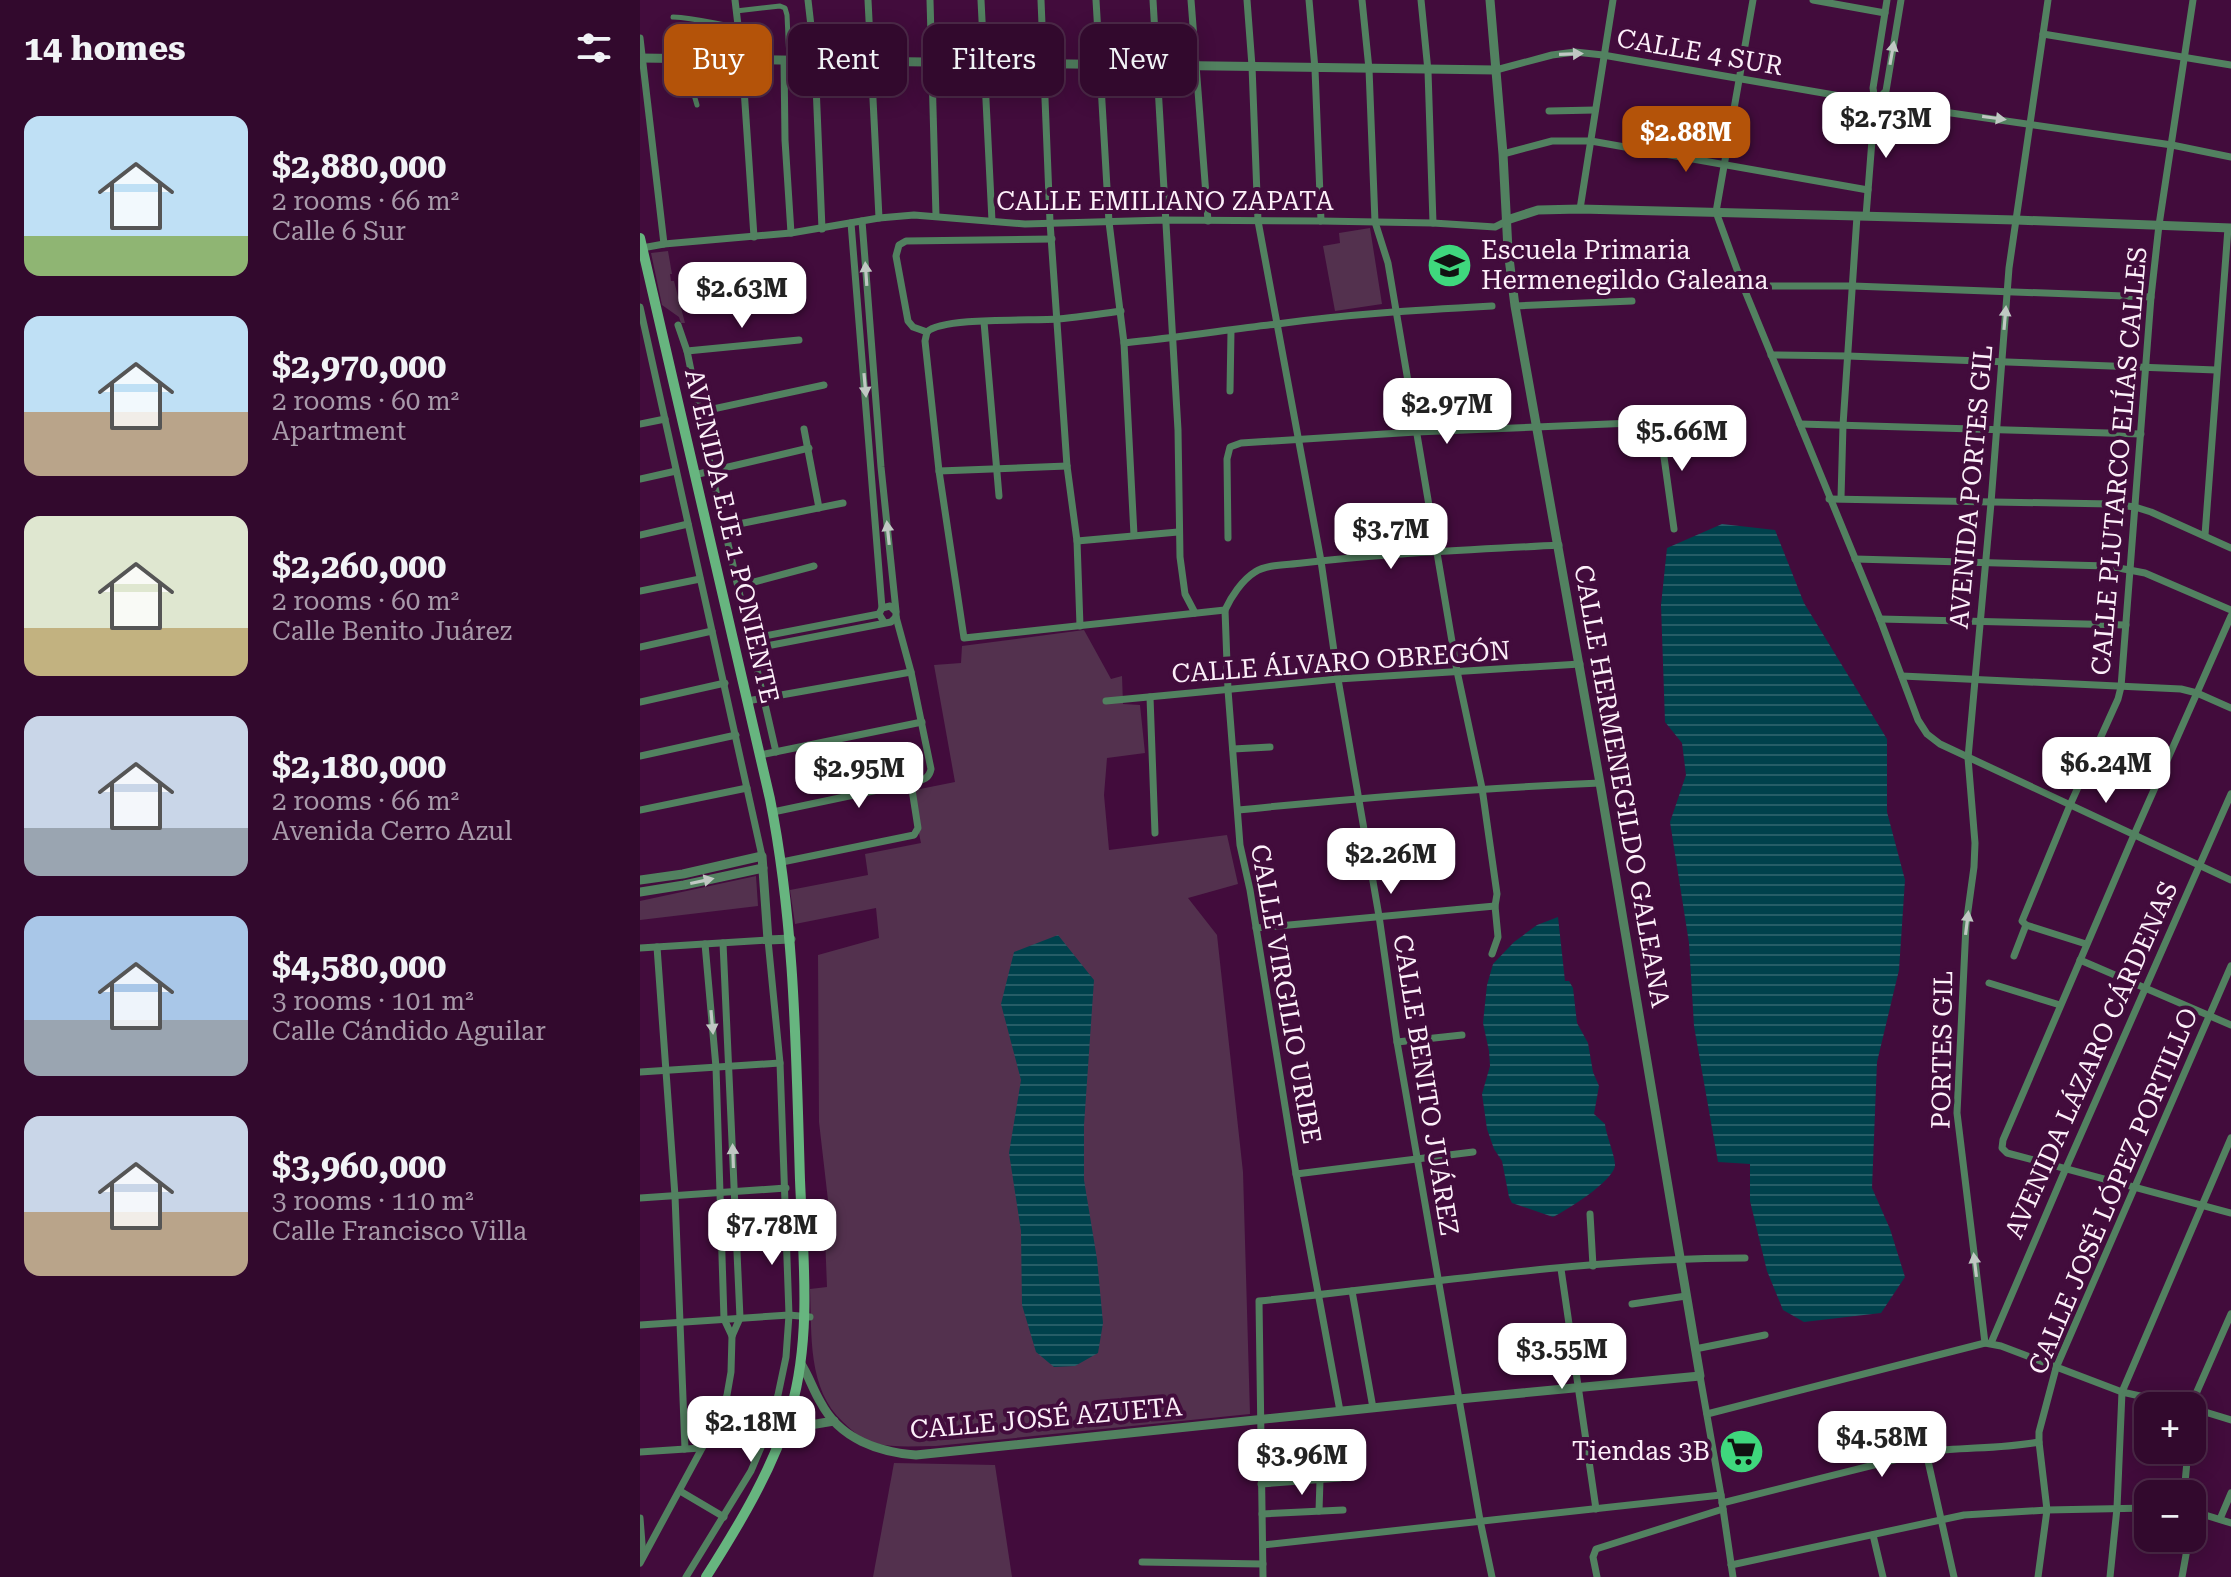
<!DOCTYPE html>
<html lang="en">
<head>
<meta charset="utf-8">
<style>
	:root { --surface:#32092d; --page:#3d1739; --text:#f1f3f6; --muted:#a89aaa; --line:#4d2a49; --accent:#b45309 }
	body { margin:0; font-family:"Roboto Serif",serif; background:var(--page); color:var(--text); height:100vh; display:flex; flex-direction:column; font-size:30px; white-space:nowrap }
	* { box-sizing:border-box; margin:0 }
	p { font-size:26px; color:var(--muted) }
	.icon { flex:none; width:44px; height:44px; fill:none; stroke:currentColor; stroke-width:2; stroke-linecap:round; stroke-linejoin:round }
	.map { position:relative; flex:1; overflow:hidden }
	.drawer { display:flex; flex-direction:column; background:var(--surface); width:640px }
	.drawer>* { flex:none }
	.top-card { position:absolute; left:24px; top:24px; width:760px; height:72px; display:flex; gap:16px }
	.tools { position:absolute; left:1494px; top:1392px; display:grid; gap:16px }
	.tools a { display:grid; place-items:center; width:72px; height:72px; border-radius:16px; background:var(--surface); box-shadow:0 4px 20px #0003,0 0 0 2px var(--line); font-size:40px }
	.price { position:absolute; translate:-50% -68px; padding:0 18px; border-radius:16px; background:#fff; color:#222; font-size:26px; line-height:52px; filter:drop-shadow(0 2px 4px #0008) }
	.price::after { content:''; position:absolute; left:50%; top:48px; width:24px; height:18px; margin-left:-12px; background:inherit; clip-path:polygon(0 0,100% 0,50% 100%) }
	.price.active { background:var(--accent); color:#fff }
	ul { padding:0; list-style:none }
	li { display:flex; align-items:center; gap:24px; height:200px; padding:0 24px }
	li span { display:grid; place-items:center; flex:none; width:224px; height:160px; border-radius:16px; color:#555 }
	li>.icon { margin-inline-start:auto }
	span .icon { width:96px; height:96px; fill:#fffc; stroke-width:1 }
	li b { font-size:34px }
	h2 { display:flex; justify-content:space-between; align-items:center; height:96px; padding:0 24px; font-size:34px }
	.chip { padding:0 28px; border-radius:16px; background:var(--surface); box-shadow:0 4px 20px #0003,0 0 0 2px var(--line); font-size:28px; line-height:72px }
	.chip.active { background:var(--accent); color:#fff }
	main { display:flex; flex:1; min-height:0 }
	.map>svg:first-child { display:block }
	.green { fill:#53314e }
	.water { fill:url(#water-rules) }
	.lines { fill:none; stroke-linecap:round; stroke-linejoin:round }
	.pedestrian { stroke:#528160; stroke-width:5 }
	.minor { stroke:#528160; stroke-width:7 }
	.tertiary { stroke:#528160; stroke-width:9 }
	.secondary { stroke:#67b57f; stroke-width:10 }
	.oneway { fill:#c0c8c3 }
	.labels { text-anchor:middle; stroke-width:8; stroke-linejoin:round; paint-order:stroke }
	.street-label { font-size:26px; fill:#fceff9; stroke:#420c3c }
	.poi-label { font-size:26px; fill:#fceff9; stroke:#420c3c; text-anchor:start }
</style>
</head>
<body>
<main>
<section class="drawer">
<h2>14 homes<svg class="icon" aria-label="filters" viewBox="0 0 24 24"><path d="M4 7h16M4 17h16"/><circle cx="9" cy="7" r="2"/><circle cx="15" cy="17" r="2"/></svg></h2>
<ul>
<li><span style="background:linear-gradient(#bfe0f5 75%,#8fb573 0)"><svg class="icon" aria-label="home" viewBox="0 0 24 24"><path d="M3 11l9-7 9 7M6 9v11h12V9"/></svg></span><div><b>$2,880,000</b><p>2 rooms · 66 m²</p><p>Calle 6 Sur</p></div></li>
<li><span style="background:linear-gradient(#bfe0f5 60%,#b9a48a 0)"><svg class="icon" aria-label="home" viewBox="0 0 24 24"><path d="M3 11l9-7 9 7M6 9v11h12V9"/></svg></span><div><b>$2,970,000</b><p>2 rooms · 60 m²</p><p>Apartment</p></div></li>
<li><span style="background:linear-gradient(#dfe7d0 70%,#c2b280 0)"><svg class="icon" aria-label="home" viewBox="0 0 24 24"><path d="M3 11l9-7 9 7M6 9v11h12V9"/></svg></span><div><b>$2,260,000</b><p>2 rooms · 60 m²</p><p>Calle Benito Juárez</p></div></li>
<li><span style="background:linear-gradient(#c9d6e8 70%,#9aa5b1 0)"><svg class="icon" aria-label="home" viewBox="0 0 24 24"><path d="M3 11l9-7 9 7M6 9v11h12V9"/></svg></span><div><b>$2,180,000</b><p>2 rooms · 66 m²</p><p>Avenida Cerro Azul</p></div></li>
<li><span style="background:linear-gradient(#a9c7e8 65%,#9aa5b1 0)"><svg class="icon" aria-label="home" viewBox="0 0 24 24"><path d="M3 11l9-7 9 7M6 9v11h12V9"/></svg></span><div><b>$4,580,000</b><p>3 rooms · 101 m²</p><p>Calle Cándido Aguilar</p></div></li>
<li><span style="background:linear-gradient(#c9d6e8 60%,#b9a48a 0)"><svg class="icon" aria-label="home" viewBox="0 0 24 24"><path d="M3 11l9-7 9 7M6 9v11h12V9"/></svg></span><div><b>$3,960,000</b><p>3 rooms · 110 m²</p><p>Calle Francisco Villa</p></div></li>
</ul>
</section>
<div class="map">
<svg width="1591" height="1577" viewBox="0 0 1591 1577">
	<defs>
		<pattern id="water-rules" width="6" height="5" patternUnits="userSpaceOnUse" patternTransform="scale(2)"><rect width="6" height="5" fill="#00414c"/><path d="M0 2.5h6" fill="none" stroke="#265d67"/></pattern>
	</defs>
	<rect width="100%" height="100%" fill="#420c3c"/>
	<!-- green -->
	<g class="green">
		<polygon points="730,228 742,304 695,311 683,246 700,243 699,233"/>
		<polygon points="28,251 32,274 30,274 31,281 34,281 45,323 41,323 39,317 22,305 11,253"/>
		<path d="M444,630L471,679L482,676L483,704L500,705L505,753L467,758L464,795L469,850L587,835L598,884L548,898L577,935L603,1172L610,1414L296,1446C275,1446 254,1448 234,1443C222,1439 212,1431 203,1422C167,1389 172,1334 170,1289L187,1287L185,1236L192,1235L179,1122L178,955L239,938L236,908L155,924L150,890L228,875L225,854L281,843L270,791L315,782L294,665L321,663L322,646Z"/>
		<polygon points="116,876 118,906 0,920 0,901"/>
		<polygon points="254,1463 355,1465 372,1577 233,1577"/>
	</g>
	<!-- water -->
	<g class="water">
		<polygon points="1082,524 1135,530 1164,603 1247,739 1247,812 1265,880 1259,970 1237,1062 1232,1188 1250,1229 1265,1277 1241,1313 1164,1322 1143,1310 1127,1271 1110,1201 1110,1164 1078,1162 1054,1026 1049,943 1030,822 1046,775 1042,743 1025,722 1021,605 1027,548"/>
		<path d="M918,917L925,981H929L933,988L937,1023L948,1043L953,1072L959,1086L954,1114L965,1124C966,1135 976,1158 975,1166C972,1182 927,1210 913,1217L872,1203L869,1197L862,1161L854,1149L847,1129L842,1094L850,1066L849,1051L843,1023L847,985L853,964L874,942L897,925Z"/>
		<polygon points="418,935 454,980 444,1125 444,1180 457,1259 463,1323 458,1353 435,1366 414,1367 396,1352 382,1305 381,1231 369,1153 381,1080 361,1004 374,952"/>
	</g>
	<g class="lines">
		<!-- pedestrian -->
		<g class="pedestrian">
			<polyline points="96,11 140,6 145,8 147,15 149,60"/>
			<path d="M33,17C56,18 76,24 98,27"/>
			<polyline points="50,59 50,81 57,105"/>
		</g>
		<!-- minor -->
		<g class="minor">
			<polyline points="95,0 102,59 114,237"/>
			<polyline points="168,0 175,61 182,229"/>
			<polyline points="228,0 239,218"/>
			<polyline points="290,0 296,216"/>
			<polyline points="341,0 352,221"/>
			<polyline points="401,0 410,222 427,466 437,541 440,626"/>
			<polyline points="456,0 469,222 484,343 494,535"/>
			<polyline points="513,0 538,430 540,557 545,594 555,613"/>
			<polyline points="551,0 568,221"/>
			<polyline points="607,0 612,66 618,221 681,561 698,679 739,916 757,1042 840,1520 852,1577"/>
			<polyline points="669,0 675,69 681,221"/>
			<polyline points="722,0 729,69 735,222 748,263 817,671 842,788 857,894 855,906 858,937 852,954"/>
			<polyline points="781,0 788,71 793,223"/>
			<polyline points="1113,0 1076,212 1103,286 1240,619 1278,720 1287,734 1300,744 1591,880"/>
			<polyline points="1173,0 1245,13"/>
			<polyline points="1403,34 1591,65"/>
			<polyline points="0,38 24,244"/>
			<polyline points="144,60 145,140 151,233"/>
			<polyline points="856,70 912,55 935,52 963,55 1235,102 1532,145 1591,157"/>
			<polyline points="1235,102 1246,91 1261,0"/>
			<polyline points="909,111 955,110"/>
			<polyline points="863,154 912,141 951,141 1228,190"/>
			<polyline points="940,209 973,0"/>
			<polyline points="1226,216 1235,102 1233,88 1247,0"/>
			<polyline points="222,221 241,467 256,611"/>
			<polyline points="211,223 242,608 239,614 244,622"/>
			<polyline points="2,248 24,244 151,233 239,218 274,215 385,224 525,220 681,221 793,223 855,227 867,221"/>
			<polyline points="1103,286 1213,286 1511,297"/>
			<polyline points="875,306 992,301"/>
			<polyline points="0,307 122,856"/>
			<polyline points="344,322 359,496"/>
			<polyline points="38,325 47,351 74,483 136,752"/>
			<polyline points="287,332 285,341 299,471 324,638 585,610"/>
			<polyline points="287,332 273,327 268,321 256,256 259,245 266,241 412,239"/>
			<path d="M287,332C302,317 392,321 418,319C439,317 460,314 481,311"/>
			<path d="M484,343C535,338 586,330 637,324C708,314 780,310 852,306"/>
			<polyline points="47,351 159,340"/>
			<polyline points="1131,355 1208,356 1576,370"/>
			<polyline points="590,391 591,331"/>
			<polyline points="59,412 184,385"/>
			<polyline points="1019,421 1034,529"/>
			<polyline points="0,424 25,419"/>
			<polyline points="1160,424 1501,434"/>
			<polyline points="164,429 179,508"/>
			<polyline points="299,471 427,466"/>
			<polyline points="54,475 169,448"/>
			<polyline points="0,479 36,471"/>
			<polyline points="1201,498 1203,425 1217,216"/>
			<polyline points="1189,499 1471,504 1495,507 1511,512 1591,548"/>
			<polyline points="84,527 203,503"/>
			<polyline points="0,535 48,524"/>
			<polyline points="1565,535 1588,228"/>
			<polyline points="588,538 587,459 590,447 601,443 776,432 1041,421"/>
			<polyline points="437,541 538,532"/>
			<polyline points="1215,559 1468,566 1505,573 1591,610"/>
			<polyline points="99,586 174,566"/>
			<polyline points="0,591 60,579"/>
			<polyline points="1591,616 1494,835 1363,1140 1362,1148 1367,1153 1591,1213"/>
			<polyline points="1240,619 1486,625"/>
			<polyline points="109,639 239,614"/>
			<polyline points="0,647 72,631"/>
			<polyline points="111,649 251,622 256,617"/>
			<polyline points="1262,676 1541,689 1557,693 1591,708"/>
			<polyline points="510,697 515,833"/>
			<polyline points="107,701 271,672"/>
			<polyline points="466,701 698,679 940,664"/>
			<polyline points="0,702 85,683"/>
			<polyline points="593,749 630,747"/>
			<polyline points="120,755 282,722"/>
			<polyline points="0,756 96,735"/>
			<polyline points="0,810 107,788"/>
			<path d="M598,810C718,798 839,788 960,783"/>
			<path d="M133,812L271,783C281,780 289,780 291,769L271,672L256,617V612L250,606L242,608"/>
			<polyline points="142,862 274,835 278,828 271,783"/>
			<polyline points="616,928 855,906"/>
			<polyline points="65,944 76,1067 84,1319 92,1336"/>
			<polyline points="1446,944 1386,925 1382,921 1430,805 1478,699 1481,687 1511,297 1519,225 1553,0"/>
			<polyline points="17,947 35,1196 45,1449"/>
			<polyline points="0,948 128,940 140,1063 149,1315 146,1357 138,1395 128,1431 111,1471 46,1577"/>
			<polyline points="1374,956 1386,925"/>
			<polyline points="1440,960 1591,1025"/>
			<polyline points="1349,983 1420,1005"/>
			<polyline points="757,1042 822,1035"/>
			<polyline points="0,1072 140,1063"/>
			<polyline points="656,1174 833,1152"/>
			<polyline points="0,1198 146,1188"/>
			<polyline points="950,1214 953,1266"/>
			<polyline points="921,1269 956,1509"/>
			<polyline points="712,1291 733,1408"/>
			<polyline points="992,1304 1046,1296"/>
			<polyline points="0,1325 149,1315 170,1317"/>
			<polyline points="1345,1343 1317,1113 1326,925 1334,867 1335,843 1328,758 1351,503 1369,268 1408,0"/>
			<polyline points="1351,1343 1426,1168 1591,794"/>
			<polyline points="1055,1349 1125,1335"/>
			<polyline points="1060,1376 1081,1495 1093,1577"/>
			<polyline points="1552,1407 1555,1396 1591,1314"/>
			<polyline points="1552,1408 1591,1420"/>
			<path d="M700,1411L656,1174L610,890L600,845L588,690L585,610C591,597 602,580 615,572C627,564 648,565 662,563C747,553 833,550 919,545"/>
			<polyline points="1067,1414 1345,1343 1361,1346 1482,1392 1545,1406"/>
			<polyline points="0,1452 61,1448"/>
			<polyline points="1286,1452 1314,1577"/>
			<polyline points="621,1484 700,1478"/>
			<polyline points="40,1491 84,1517"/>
			<polyline points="1544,1494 1548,1450"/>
			<path d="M1082,1503L1286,1452C1323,1447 1361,1449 1399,1442"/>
			<polyline points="679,1511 680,1480"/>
			<polyline points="1552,1511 1591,1523"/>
			<polyline points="622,1514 703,1510"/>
			<polyline points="0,1518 3,1556"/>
			<polyline points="1580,1519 1591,1493"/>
			<polyline points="1233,1535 1243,1577"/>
			<polyline points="623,1545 1081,1495"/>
			<polyline points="502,1562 623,1564"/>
			<polyline points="0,1563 81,1413 87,1395 91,1372 92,1336 100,1318 83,943"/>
			<polyline points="1091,1565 1324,1515 1407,1510 1508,1508"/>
			<path d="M623,1577L619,1301C781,1285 942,1258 1105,1258"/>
			<polyline points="957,1577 953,1557 956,1549 1083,1509"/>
			<polyline points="1398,1577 1407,1510 1399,1442 1399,1432 1416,1368 1591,966"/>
			<polyline points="1470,1577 1477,1508 1482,1392 1591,1138"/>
			<polyline points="1542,1577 1549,1538"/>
		</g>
		<!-- tertiary -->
		<g class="tertiary">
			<polyline points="0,58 856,70"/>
			<polyline points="867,220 898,210 940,209 1376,220 1591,228"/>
			<polyline points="0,880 43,874 122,856 128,940 151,939"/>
			<polyline points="0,892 44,885 123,868"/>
			<path d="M161,1364C169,1376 173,1390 181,1403C200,1439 239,1452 276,1455L819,1399L1060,1376L960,783L875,306L868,250L863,154L850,0"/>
			<polyline points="138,1445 164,1426 194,1421"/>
		</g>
		<!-- secondary -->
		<path class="secondary" d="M0,238L130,799C155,924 156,1052 160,1180C163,1255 172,1336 151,1409C133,1469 99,1525 66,1577"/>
	</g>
	<!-- one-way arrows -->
	<defs><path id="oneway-solid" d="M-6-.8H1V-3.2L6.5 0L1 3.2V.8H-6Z" transform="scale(2)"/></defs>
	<g class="oneway">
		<use href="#oneway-solid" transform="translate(1252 53) rotate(-80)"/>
		<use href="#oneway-solid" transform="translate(931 54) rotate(-2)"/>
		<use href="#oneway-solid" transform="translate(1354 118) rotate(8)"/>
		<use href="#oneway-solid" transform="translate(226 274) rotate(-94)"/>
		<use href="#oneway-solid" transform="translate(1365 318) rotate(-85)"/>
		<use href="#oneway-solid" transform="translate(225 385) rotate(85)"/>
		<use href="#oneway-solid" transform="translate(248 533) rotate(-96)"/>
		<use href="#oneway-solid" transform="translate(62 881) rotate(-12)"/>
		<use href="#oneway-solid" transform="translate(1327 923) rotate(-83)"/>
		<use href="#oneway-solid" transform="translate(72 1022) rotate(85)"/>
		<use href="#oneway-solid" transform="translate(93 1156) rotate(-92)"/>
		<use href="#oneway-solid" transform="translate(1335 1265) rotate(-97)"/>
	</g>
	<!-- icons -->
	<defs>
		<symbol id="school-disc" viewBox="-11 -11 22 22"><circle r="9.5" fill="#3fd77d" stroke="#420c3c"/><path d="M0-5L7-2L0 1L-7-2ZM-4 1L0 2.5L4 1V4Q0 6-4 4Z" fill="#111"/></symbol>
		<symbol id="supermarket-disc" viewBox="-11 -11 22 22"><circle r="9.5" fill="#3fd77d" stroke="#420c3c"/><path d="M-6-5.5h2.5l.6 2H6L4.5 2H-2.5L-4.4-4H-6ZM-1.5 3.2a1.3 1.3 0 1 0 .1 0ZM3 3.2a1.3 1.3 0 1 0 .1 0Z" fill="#111"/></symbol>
	</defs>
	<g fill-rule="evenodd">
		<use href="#school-disc" x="784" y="240" width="51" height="51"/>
		<use href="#supermarket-disc" x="1076" y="1426" width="51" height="51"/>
	</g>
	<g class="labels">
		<!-- street labels -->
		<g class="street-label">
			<text transform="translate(1060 52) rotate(10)" y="9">CALLE 4 SUR</text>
			<text x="525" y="210">CALLE EMILIANO ZAPATA</text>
			<text transform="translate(1479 461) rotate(-85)" y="9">CALLE PLUTARCO ELÍAS CALLES</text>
			<text transform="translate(1331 487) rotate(-85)" y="9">AVENIDA PORTES GIL</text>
			<text transform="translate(92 536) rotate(77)" y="9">AVENIDA EJE 1 PONIENTE</text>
			<text transform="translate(701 662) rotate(-4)" y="9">CALLE ÁLVARO OBREGÓN</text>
			<text transform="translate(982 786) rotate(80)" y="9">CALLE HERMENEGILDO GALEANA</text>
			<text transform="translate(646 994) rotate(80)" y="9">CALLE VIRGILIO URIBE</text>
			<text transform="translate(1302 1050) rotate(-89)" y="9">PORTES GIL</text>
			<text transform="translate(1451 1060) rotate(-66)" y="9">AVENIDA LÁZARO CÁRDENAS</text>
			<text transform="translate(786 1085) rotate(81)" y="9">CALLE BENITO JUÁREZ</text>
			<text transform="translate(1473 1191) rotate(-67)" y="9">CALLE JOSÉ LÓPEZ PORTILLO</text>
			<text transform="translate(406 1418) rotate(-5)" y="9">CALLE JOSÉ AZUETA</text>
		</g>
		<!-- poi labels -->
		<g class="poi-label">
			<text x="841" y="259">Escuela Primaria<tspan x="841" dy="30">Hermenegildo Galeana</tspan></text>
			<text x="1070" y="1460" text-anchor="end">Tiendas 3B</text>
		</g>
	</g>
</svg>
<div class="tools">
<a>+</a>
<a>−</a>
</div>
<b class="price" style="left:1246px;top:160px">$2.73M</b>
<b class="price active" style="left:1046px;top:174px">$2.88M</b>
<b class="price" style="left:102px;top:330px">$2.63M</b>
<b class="price" style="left:807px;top:446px">$2.97M</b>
<b class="price" style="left:1042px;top:473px">$5.66M</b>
<b class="price" style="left:751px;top:571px">$3.7M</b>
<b class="price" style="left:1466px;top:805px">$6.24M</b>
<b class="price" style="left:219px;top:810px">$2.95M</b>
<b class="price" style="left:751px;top:896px">$2.26M</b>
<b class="price" style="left:132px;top:1267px">$7.78M</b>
<b class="price" style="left:922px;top:1391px">$3.55M</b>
<b class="price" style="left:111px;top:1464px">$2.18M</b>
<b class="price" style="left:1242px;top:1479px">$4.58M</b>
<b class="price" style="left:662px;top:1497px">$3.96M</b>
<div class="top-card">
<a class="chip active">Buy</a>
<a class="chip">Rent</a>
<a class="chip">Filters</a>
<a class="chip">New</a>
</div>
</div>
</main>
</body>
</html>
